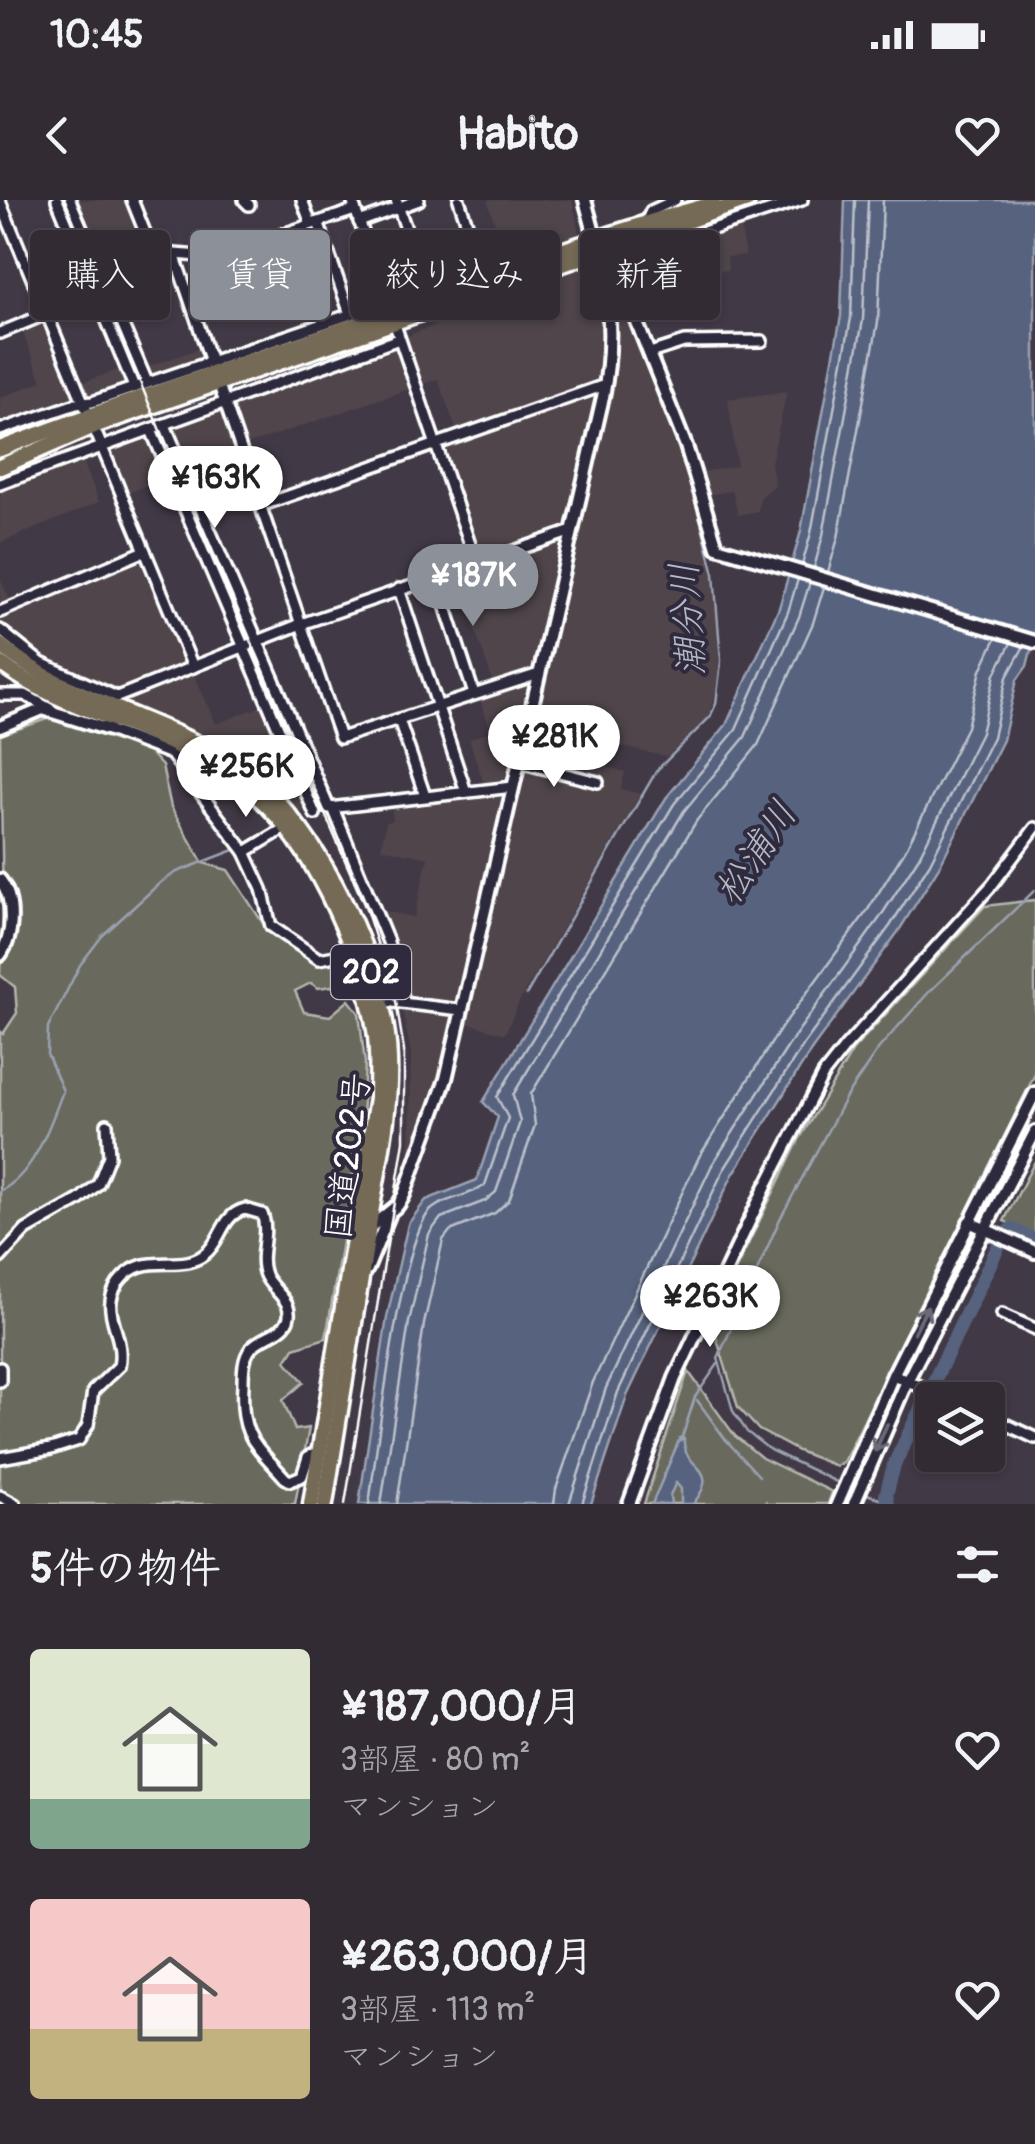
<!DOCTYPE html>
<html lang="ja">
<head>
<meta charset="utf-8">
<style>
	:root { --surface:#322b34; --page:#3d3740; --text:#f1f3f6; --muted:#a8a7ac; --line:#4d474f; --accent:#8c9099 }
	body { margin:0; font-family:Pangolin,"Klee One",sans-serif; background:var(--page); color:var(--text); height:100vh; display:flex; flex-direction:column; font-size:38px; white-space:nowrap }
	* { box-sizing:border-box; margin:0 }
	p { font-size:32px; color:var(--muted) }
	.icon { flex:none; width:55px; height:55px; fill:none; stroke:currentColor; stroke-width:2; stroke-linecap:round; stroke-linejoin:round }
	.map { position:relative; height:1304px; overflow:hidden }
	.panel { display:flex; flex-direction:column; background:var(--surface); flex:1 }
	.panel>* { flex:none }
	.top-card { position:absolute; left:30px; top:30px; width:975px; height:90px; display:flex; gap:20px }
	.controls { position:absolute; left:915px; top:1182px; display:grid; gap:20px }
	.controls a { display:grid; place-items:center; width:90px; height:90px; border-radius:10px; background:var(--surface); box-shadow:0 2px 8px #0004,0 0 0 2px var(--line); font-size:50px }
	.price { position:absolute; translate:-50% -85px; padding:0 22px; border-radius:35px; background:#fff; color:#222; font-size:32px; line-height:65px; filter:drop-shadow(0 2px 5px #0008) }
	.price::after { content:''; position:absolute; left:50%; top:60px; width:30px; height:22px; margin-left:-15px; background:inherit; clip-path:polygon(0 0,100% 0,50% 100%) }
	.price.active { background:var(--accent); color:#fff }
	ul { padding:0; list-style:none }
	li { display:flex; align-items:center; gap:30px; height:250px; padding:0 30px }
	li span { display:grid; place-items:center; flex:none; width:280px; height:200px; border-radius:10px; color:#555 }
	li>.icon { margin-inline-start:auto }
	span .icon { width:120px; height:120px; fill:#fffc; stroke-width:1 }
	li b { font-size:42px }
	h2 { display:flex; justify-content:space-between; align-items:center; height:120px; padding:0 30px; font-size:42px }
	.chip { padding:0 35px; border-radius:10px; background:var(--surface); box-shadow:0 2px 8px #0004,0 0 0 2px var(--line); font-size:35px; line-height:90px }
	.chip.active { background:var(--accent); color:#fff }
	.status { display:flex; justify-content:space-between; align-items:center; height:70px; padding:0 50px; background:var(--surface); direction:ltr }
	.status svg { height:28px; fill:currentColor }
	header { display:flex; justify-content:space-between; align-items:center; height:130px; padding:0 30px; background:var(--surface); font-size:45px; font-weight:700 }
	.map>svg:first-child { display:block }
	.built { fill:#4f444c }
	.green { fill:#696b5d; stroke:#b4b5ae; stroke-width:2.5 }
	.water { fill:#56627e; stroke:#9aa1b2; stroke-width:2.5 }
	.pier { fill:#423946 }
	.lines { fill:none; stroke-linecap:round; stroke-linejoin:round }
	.shore { stroke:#bbc0cb; stroke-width:2.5 }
	.stream { stroke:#9aa1b2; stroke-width:2.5 }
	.river { stroke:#56627e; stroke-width:14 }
	.minor-casing { stroke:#fff; stroke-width:16 }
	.tertiary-casing { stroke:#fff; stroke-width:18 }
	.trunk-casing { stroke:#fff; stroke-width:21 }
	.minor { stroke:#2f2a3d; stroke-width:9 }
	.tertiary { stroke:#2f2a3d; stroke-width:10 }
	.trunk { stroke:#746b55; stroke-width:14 }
	.rail { stroke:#fff; stroke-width:2.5 }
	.oneway { stroke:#6d6a77 }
	.labels { text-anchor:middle; stroke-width:8; stroke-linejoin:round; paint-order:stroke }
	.shield { fill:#2f2a3d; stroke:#c1bfc5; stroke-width:2.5 }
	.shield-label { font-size:32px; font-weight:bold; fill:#fff }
	.street-label { font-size:35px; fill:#fff; stroke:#2f2a3d }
	.water-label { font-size:38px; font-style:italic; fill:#b3b8c5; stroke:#2f2a3d }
</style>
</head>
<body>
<div class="status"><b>10:45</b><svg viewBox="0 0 49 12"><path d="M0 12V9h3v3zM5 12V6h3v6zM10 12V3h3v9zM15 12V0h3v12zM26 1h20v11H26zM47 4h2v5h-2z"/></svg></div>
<header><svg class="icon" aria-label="back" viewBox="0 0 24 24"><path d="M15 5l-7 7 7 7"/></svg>Habito<svg class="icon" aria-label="heart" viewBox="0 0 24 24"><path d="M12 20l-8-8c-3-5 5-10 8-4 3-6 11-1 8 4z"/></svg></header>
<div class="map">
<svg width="1035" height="1304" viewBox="0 0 1035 1304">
	<rect width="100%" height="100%" fill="#423946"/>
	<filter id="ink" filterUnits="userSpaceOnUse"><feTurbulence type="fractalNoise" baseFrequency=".01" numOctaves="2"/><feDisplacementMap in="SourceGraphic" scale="20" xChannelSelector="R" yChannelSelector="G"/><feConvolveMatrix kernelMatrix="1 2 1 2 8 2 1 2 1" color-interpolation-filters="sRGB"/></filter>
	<g filter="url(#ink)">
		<!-- built -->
		<g class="built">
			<polygon points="78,0 130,0 145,41 153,54 112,83"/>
			<polygon points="487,0 572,0 579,34 507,60"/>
			<polygon points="740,23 746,56 727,57 728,70 663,79 670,104 640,114 619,66 623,57"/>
			<polygon points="582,68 592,73 603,122 602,157 596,193 507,574 503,581 484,584 469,539 491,531 478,495 495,488 455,373 479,364 439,246 459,238 438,179 186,266 171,227 397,144 407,136 477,109 477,103"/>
			<polygon points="622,108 685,263 713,375 719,425 718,487 708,517 667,557 606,543 600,565 625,572 621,589 641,594 520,800 505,834 464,822 612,180 615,113"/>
			<polygon points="43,118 73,186 123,168 130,184 85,200 77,195 0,227 0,198 42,181 20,126"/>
			<polygon points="204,147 207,159 152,178 147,167"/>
			<polygon points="787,191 771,263 775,285 760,298 758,311 738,315 732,291 706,295 701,272 737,266 728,199"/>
			<polygon points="151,234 169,277 125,294 107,249"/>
			<polygon points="82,258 99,302 0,343 0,286"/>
			<polygon points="140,350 216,524 264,505 308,610 300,613 249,563 223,544 121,502 119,493 48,463 0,424 0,378 11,403"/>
			<polygon points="505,591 441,880 430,919 406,973 410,940 411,854 398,787 372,709 414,717 428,658 381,648 386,622 393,620 391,603"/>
		</g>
		<!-- green -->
		<g class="green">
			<polygon points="50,518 149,552 162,566 171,607 203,663 228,670 268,731 312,762 340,765 345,776 339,785 318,788 311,783 295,791 304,812 330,816 349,800 359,813 365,863 362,921 326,1138 294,1148 286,1161 304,1182 283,1200 295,1230 309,1228 295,1304 0,1304 0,831 3,834 17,813 15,787 0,775 3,706 0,535"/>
			<polygon points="1035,700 1035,874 843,1263 836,1266 798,1251 759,1230 738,1207 711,1120 800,938 853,850 985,706"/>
			<polygon points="1035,961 1035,1036 1004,1021"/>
			<polygon points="688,1171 735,1236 762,1258 832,1292 828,1304 644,1304"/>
		</g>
		<!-- water -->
		<g class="water">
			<polygon points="845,0 1035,0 1035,435 1027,466 1017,480 1003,540 939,667 898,732 812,849 732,976 627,1196 591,1304 359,1304 387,1117 408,1024 426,1000 477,980 498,917 483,902 666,598 726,525 779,408 801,331 841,116"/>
			<path d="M680,1238L684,1239C682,1271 724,1265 693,1304H681V1289L676,1283L670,1295L671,1304H652Z"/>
		</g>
		<!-- pier -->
		<polygon class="pier" points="786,365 1035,438 1035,450 783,375"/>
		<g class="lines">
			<!-- shore -->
			<g class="shore">
				<polyline points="802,365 811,333 851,118 855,0"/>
				<polyline points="814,368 823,335 863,120 868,0"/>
				<polyline points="828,372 838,338 878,122 883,0"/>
				<path d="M369,1304C377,1251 400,1041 430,1011C444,997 470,997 485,985L508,918L497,897L674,604L735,531L788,412L798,379"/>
				<polyline points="381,1304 409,1122 429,1034 441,1018 485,1001 496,992 520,922 513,895 684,611 745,537 799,417 810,382"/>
				<polyline points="397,1304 424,1124 443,1040 450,1031 495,1013 509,1000 535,925 531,894 697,620 758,545 813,423 824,387"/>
				<polyline points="554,1304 556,1289 593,1182 699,957 781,828 867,711 906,649 967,527 981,470 996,438"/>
				<polyline points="569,1304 606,1188 712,965 794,837 879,719 919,657 981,533 995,474 1011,443"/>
				<polyline points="582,1304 618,1192 723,971 804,844 890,726 930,663 993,537 1007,477 1024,446"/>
			</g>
			<!-- stream -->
			<g class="stream">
				<polyline points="627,114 651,173"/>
				<polyline points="0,128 13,123"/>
				<polyline points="469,587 502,583"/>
				<polyline points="428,591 460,588"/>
				<polyline points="399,595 418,592"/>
				<polyline points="365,598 388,596"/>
				<polyline points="350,601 359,599"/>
				<polyline points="246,644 274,628"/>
				<polyline points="526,795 657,570 710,517 716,504 721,461 714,374 689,274"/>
				<path d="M0,991C34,975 50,925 63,891L47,854L48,828L80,765L102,736L161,682L177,672L237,649"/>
				<polyline points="697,1200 726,1240 759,1276"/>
				<polyline points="681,1241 695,1197 718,1164"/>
				<polyline points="843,1285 770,1250 747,1232 733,1211 718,1158 780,1019 846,897 879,848 929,792 1035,690"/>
				<polyline points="865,1293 887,1302"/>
				<polyline points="765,1304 766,1301"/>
			</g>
			<!-- river -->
			<polyline class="river" points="888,1304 886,1295 894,1265 1000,1043 1011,1029 1035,1040"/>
			<defs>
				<g id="minor">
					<polyline points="57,0 134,187"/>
					<polyline points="70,0 147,182"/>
					<polyline points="132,0 150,45 174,54 213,57 355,10"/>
					<polyline points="244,0 249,5"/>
					<polyline points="302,0 311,24"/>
					<polyline points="352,0 388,104"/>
					<polyline points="396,0 426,87"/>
					<polyline points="0,1 193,467"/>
					<polyline points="318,22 350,114"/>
					<polyline points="359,22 419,0"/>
					<polyline points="646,22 651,11 675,0"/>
					<polyline points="648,36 673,42 802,0"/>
					<polyline points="413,48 468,29"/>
					<polyline points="174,54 340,538 539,474"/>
					<polyline points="107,88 155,55 157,50"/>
					<polyline points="393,119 476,362"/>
					<polyline points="0,133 95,94"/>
					<polyline points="650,153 684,142 762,141"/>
					<polyline points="165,225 329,608 513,587"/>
					<polyline points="0,230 76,204 92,202 387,102 390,96 482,69 459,0"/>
					<polyline points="151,230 315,614"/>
					<polyline points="0,284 399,139"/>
					<polyline points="260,306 605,185"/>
					<polyline points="436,377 474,494"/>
					<polyline points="399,389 466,592"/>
					<polyline points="0,412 145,351"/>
					<polyline points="0,430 41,463 117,497 301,424 572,331"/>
					<polyline points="0,495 25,495 50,509"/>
					<polyline points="399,520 425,596"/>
					<polyline points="106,529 171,554 245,652 262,689 271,726 319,759 335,756 354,759"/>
					<polyline points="519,562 598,582"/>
					<polyline points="333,608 388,742 404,801"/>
					<polyline points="245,652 287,627"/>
					<polyline points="376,800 461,810"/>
					<polyline points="766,986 823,875 845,847 992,685 1035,628"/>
					<polyline points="0,1058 26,1030 79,1000 98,984 109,956 107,924"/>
					<polyline points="1002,1114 1035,1129"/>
					<polyline points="0,1168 0,1181"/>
					<polyline points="893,1175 953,1200"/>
					<polyline points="988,1216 1035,1238"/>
					<path d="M0,1258L51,1249L79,1240L88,1225L93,1191L119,1166C126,1134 98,1112 118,1083C143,1048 179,1075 205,1054C222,1041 221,1015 245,1009L262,1014C270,1034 257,1055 265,1075C271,1090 295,1101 288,1120C282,1134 261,1136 251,1148C243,1158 243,1172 243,1185C240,1236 253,1242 285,1278L290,1281L302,1276L308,1257L320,1250"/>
					<polyline points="0,1296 15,1304"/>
				</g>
				<g id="tertiary">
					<polyline points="607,66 635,118 686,246 717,347 1035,442"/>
					<polyline points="0,527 43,509 106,529 111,519"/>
					<path d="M0,680C15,699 14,736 0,755"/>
					<polyline points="969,1022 1035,1052"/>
					<path d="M368,1029L398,1005L404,995L446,879L603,197C618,124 605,70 585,0"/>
					<polyline points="367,1069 389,1015"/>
					<polyline points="629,1304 675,1178 766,986"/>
					<polyline points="837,1304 893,1175 1035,893"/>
					<polyline points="854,1304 907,1181 1035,932"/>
				</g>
				<g id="trunk">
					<path d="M0,249C119,203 240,165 360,123C477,82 593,36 713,4"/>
					<polyline points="0,267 94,226 748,0"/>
					<path d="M0,445C73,506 173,518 248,575C321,630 387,769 389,860C391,913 378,967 370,1019C356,1114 340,1209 325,1304"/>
					<path d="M0,463C54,504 120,517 179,547C210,562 243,581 268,606C319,658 363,758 375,830C379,853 377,876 377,898L311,1304"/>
				</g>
			</defs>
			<!-- minor casing -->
			<use href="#minor" class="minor-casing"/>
			<!-- tertiary casing -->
			<use href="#tertiary" class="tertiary-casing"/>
			<!-- trunk casing -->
			<use href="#trunk" class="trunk-casing"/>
			<!-- minor -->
			<use href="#minor" class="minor"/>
			<!-- tertiary -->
			<use href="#tertiary" class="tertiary"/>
			<!-- trunk -->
			<use href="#trunk" class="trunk"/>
			<!-- rail -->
			<polyline class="rail" points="65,0 168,250 366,709 396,801 404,851 404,941 345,1304"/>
		</g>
		<!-- one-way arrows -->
		<defs><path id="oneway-shaft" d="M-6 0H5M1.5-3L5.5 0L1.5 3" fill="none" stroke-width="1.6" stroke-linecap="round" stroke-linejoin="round" transform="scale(2.5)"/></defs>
		<g class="oneway">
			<use href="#oneway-shaft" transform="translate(921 1119) rotate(-63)"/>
			<use href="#oneway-shaft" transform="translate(881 1238) rotate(114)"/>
		</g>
	</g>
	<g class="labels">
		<!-- shield labels -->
		<rect class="shield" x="331" y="745" width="80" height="54" rx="8"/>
		<g class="shield-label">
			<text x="371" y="783">202</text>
		</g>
		<!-- street labels -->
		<g class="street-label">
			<text transform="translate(347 956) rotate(-83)" y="12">国道202号</text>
		</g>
		<!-- water labels -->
		<g class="water-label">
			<text transform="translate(687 419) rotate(-94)" y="13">潮分川</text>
			<text transform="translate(755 652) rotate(-56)" y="13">松浦川</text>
		</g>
	</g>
</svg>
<div class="controls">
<a><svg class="icon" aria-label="layers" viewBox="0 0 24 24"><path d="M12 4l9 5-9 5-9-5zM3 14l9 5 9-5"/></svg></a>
</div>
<b class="price" style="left:215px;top:331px">¥163K</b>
<b class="price active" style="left:473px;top:429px">¥187K</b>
<b class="price" style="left:554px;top:590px">¥281K</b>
<b class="price" style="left:246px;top:620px">¥256K</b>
<b class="price" style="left:710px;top:1150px">¥263K</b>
<div class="top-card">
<a class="chip">購入</a>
<a class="chip active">賃貸</a>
<a class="chip">絞り込み</a>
<a class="chip">新着</a>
</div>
</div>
<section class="panel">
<h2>5件の物件<svg class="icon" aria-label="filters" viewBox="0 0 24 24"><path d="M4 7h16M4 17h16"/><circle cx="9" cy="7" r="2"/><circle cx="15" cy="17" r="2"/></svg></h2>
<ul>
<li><span style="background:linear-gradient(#dfe7d0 75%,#7fa58c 0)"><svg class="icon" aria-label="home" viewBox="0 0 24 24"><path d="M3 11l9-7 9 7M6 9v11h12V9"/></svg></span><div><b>¥187,000/月</b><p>3部屋 · 80 m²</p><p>マンション</p></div><svg class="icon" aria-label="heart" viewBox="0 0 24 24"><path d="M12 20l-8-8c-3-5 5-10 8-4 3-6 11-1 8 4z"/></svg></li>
<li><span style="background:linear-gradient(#f6c9c9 65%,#c2b280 0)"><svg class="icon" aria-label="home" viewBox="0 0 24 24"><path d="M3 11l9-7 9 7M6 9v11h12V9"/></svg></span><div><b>¥263,000/月</b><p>3部屋 · 113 m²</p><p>マンション</p></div><svg class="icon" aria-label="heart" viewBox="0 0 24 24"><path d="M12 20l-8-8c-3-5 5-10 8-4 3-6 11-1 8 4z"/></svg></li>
</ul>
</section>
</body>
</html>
